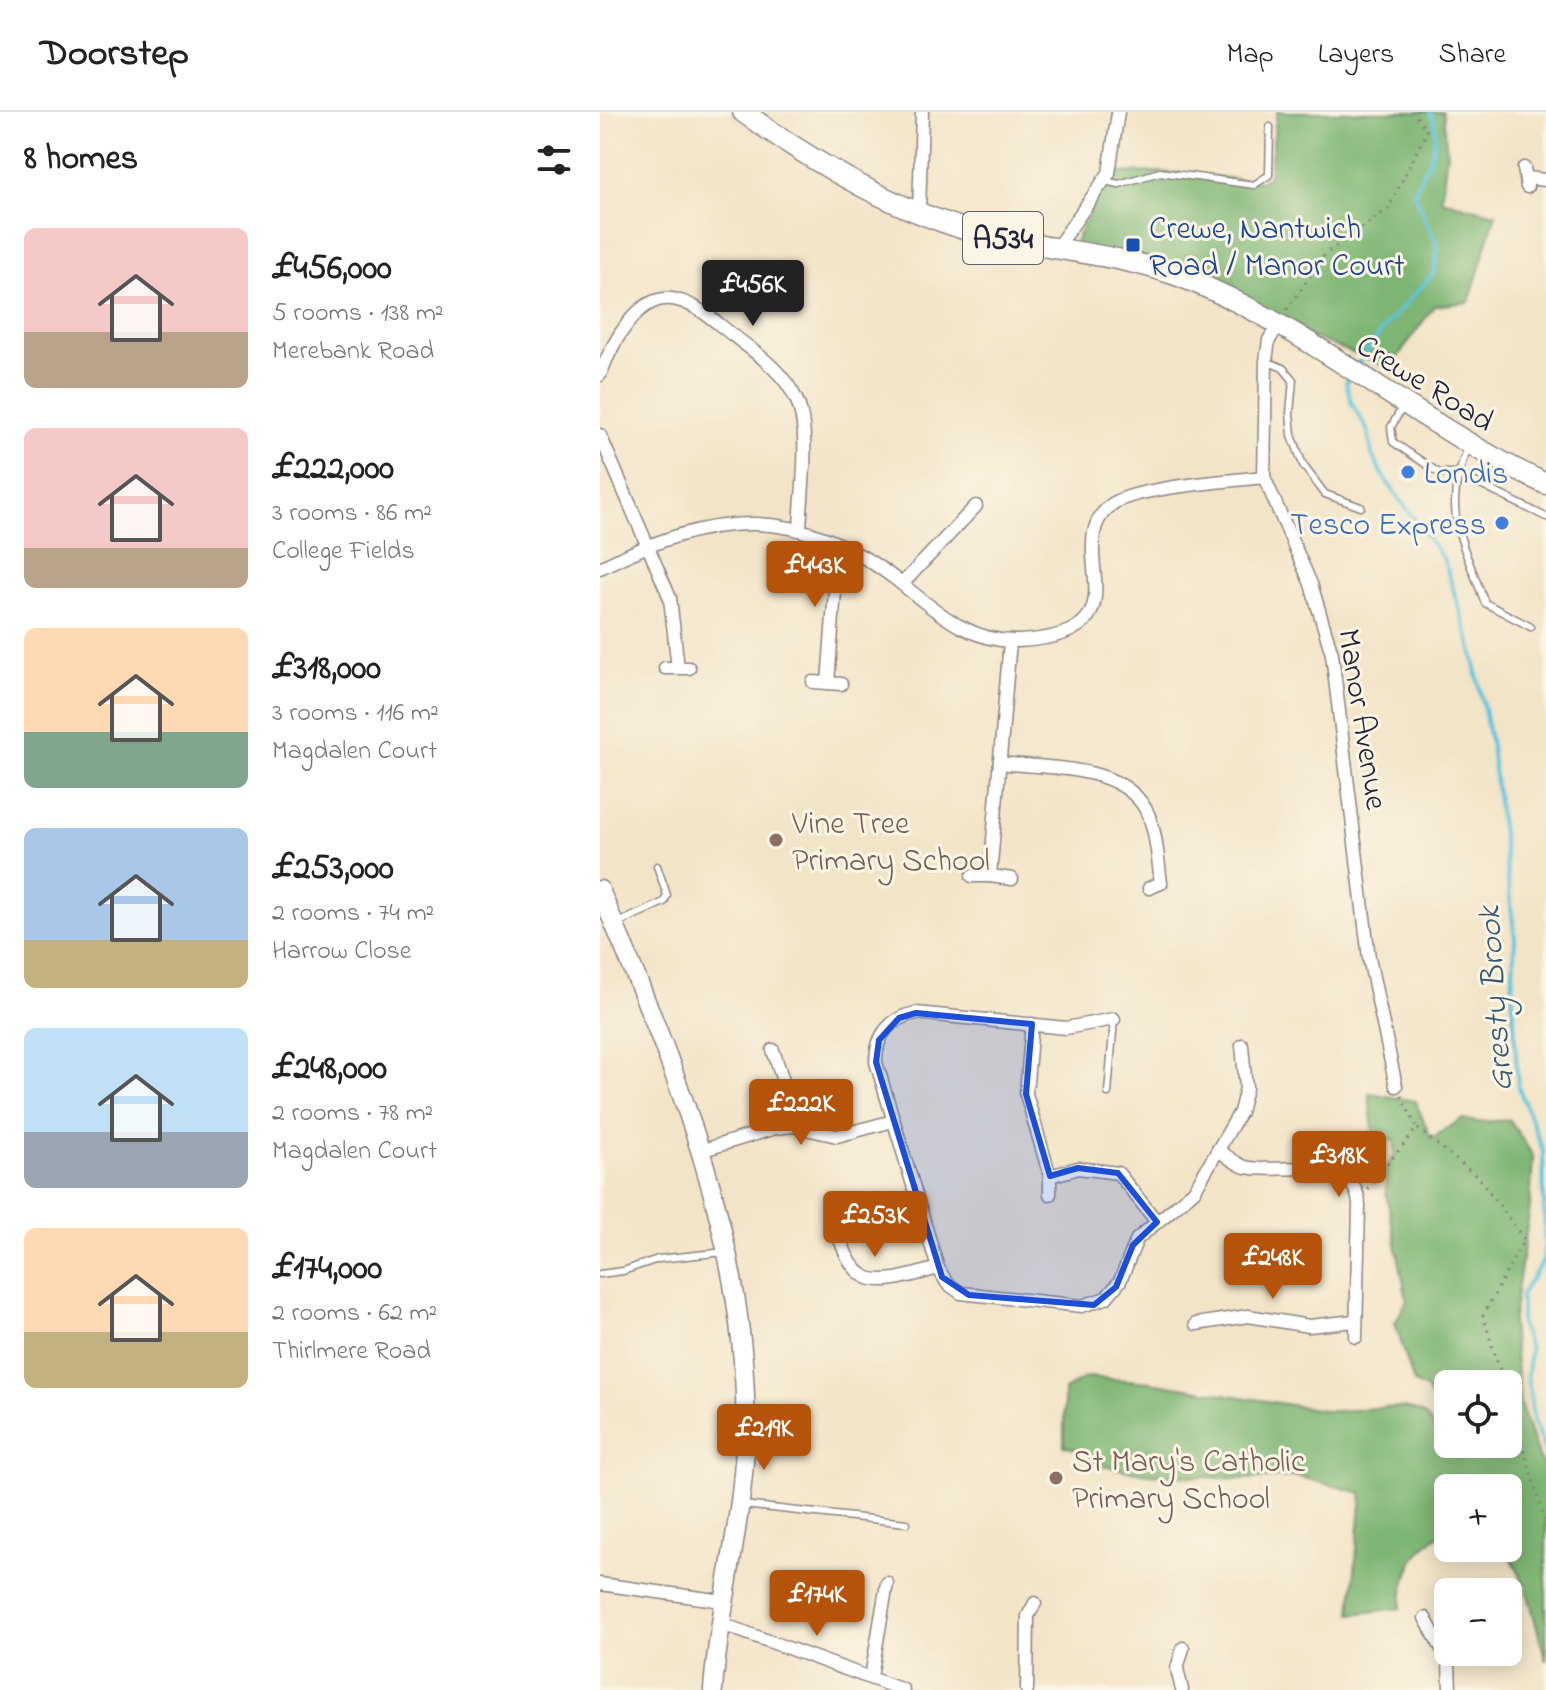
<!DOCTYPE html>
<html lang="en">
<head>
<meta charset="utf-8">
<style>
	:root { --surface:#fff; --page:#f6f6f6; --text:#222; --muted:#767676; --line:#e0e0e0; --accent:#b45309 }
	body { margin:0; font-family:"Indie Flower",sans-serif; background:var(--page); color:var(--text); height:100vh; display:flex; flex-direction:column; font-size:30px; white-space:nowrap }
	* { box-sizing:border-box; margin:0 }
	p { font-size:26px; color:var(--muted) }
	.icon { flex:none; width:44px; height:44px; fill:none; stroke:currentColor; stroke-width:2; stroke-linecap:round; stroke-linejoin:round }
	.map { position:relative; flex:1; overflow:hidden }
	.details { display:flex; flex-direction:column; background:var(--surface); width:600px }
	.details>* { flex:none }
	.controls { position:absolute; left:834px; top:1258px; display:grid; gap:16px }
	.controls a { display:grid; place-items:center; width:88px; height:88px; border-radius:12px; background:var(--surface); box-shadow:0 4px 20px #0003; font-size:40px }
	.price { position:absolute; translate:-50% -68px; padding:0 18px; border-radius:8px; background:var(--accent); color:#fff; font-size:26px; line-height:52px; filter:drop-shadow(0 2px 4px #0008) }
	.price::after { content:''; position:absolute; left:50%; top:48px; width:24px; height:18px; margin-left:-12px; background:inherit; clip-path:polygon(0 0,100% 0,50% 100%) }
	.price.current { background:#222; color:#fff }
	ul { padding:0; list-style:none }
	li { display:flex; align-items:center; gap:24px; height:200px; padding:0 24px }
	li span { display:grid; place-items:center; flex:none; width:224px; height:160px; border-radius:12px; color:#555 }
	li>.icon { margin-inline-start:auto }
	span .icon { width:96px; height:96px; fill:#fffc; stroke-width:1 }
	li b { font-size:34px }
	h2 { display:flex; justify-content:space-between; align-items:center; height:96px; padding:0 24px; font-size:34px }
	header { display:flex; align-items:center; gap:48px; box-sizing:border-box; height:112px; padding:0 40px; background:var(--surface); border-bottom:2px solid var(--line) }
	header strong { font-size:38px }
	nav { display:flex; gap:44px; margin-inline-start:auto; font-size:28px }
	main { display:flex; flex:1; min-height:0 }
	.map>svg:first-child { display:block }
	.forest { fill:#7db572; stroke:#506c56; stroke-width:2 }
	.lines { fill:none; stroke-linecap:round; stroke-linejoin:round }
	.stream { stroke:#5fc3dc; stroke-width:4 }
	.lane-casing { stroke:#8a8381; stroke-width:9 }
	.street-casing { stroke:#8a8381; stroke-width:15 }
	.secondary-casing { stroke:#8a8381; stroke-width:21 }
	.primary-casing { stroke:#8a8381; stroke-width:23 }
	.path { stroke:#8a8381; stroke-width:3; stroke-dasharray:2 6; stroke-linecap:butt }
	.lane { stroke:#fff; stroke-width:6 }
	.street { stroke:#fff; stroke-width:12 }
	.secondary { stroke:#fff; stroke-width:18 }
	.primary { stroke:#fff; stroke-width:20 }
	.marked { fill:#1d4ed8; fill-opacity:0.2; stroke:#1d4ed8; stroke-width:6; stroke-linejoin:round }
	.transit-dot { fill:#1a4fb4; stroke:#fcf5e5; stroke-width:3 }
	.shop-dot { fill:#3f7fe0; stroke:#fcf5e5; stroke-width:3 }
	.education-dot { fill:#8d6e63; stroke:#fcf5e5; stroke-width:3 }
	.labels { text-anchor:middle; stroke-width:6; stroke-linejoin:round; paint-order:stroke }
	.shield { fill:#fcf5e5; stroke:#63616e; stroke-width:2 }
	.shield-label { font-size:30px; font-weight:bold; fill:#22223b }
	.transit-label { font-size:32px; fill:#164399; stroke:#fcf5e5; text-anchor:start }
	.street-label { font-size:32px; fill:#22223b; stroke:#fcf5e5 }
	.shop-label { font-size:32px; fill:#366cbe; stroke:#fcf5e5; text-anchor:start }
	.education-label { font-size:32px; fill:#785e54; stroke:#fcf5e5; text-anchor:start }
	.water-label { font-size:34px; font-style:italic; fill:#375a73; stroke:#fcf5e5 }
</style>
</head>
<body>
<header>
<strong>Doorstep</strong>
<nav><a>Map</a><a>Layers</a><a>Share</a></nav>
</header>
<main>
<section class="details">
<h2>8 homes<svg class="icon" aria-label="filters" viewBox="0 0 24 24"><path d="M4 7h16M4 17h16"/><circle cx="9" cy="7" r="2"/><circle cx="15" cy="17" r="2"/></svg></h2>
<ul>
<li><span style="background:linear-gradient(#f6c9c9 65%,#b9a48a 0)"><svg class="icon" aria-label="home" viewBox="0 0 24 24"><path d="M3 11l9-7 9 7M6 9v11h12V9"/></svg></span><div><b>£456,000</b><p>5 rooms · 138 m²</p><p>Merebank Road</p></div></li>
<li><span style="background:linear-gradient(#f6c9c9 75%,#b9a48a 0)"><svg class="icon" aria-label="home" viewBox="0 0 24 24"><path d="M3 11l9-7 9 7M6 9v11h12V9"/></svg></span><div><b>£222,000</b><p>3 rooms · 86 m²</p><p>College Fields</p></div></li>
<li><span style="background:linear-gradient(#ffd9b3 65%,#7fa58c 0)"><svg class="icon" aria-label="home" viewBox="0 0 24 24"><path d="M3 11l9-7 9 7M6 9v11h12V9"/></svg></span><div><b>£318,000</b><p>3 rooms · 116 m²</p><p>Magdalen Court</p></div></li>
<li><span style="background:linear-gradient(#a9c7e8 70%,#c2b280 0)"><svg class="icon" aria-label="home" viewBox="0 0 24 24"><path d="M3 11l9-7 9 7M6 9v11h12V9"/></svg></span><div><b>£253,000</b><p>2 rooms · 74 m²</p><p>Harrow Close</p></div></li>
<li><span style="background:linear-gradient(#bfe0f5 65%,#9aa5b1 0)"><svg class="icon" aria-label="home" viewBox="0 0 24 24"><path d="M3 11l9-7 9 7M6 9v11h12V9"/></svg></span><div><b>£248,000</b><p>2 rooms · 78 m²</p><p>Magdalen Court</p></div></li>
<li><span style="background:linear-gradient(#ffd9b3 65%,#c2b280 0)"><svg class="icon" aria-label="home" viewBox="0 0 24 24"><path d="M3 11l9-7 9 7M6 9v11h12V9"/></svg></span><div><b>£174,000</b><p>2 rooms · 62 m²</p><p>Thirlmere Road</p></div></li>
</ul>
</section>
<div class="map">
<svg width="946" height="1578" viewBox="0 0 946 1578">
	<rect width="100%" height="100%" fill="#fcf5e5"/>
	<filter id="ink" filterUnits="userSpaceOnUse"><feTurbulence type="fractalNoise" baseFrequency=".0125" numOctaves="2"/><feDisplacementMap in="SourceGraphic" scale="16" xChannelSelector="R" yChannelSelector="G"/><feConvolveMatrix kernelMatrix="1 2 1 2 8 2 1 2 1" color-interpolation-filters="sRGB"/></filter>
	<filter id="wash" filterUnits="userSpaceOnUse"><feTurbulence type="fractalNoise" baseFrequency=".006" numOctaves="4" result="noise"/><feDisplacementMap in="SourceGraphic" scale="32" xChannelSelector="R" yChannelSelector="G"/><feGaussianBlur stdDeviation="1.8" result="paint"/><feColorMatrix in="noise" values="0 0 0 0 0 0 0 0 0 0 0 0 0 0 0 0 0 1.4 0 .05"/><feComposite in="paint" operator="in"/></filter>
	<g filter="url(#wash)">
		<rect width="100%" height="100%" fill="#f2e4c7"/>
		<!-- forest -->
		<g class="forest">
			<polygon points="677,0 843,0 847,41 841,88 896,102 869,190 834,194 790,256 679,212 565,158 472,136 509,61 560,60 663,69 669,63"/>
			<path d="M769,981L815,989L831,1026L862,1007L877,1010L910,1008L933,1044L930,1095L912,1212L920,1291L939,1347L946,1354V1549L925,1472L905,1436L908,1376H848V1418C815,1434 804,1460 801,1496L751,1502L762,1381L696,1364L641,1367L547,1362L492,1352L485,1340L464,1334V1278L486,1265L550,1270L728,1299C753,1300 806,1288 824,1303C833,1310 838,1327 844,1337L855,1336L854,1332H908V1272H848V1319L826,1277L814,1271L795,1211L807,1188L786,1081L785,1056L795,1043V1027L774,1029Z"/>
		</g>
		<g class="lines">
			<!-- stream -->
			<g class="stream">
				<path d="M756,255L785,214L834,161L838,136L814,81C825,54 845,28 830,0"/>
				<polyline points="749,265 746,270 751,290 768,319 772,343 785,367 844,448 872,537 891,633 915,827 912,878 918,974 943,1039 945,1133 943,1149 921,1183 921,1214 930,1237 927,1263 934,1312 946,1341"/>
			</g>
		</g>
	</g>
	<g filter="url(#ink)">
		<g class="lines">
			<defs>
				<g id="lane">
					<polyline points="504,69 519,72 560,60 654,73 669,63 670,15"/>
					<polyline points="666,249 683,256 693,268 690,301 692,323 703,353 725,382 761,395"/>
					<polyline points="803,294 791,315 793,330 839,361 856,361 946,405"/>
					<path d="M869,334C839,397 863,431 885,491L931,515"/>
					<polyline points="18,811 64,790 67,783 57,754"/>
					<polyline points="508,981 514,907"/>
					<polyline points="0,1162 23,1159 58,1147 125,1140"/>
					<polyline points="143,1393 307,1411"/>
				</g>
				<g id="street">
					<polyline points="924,56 927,75"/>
					<polyline points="927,66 946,68"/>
					<polyline points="319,102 322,0"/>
					<polyline points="458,134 509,61 518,0"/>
					<polyline points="679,212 669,228 666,249 664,365 711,472 732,542 769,846 796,974"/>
					<path d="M0,263C11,234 38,178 77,188C98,193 117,211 134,224C158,242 185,261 197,289C211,322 201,382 200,418"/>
					<polyline points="0,323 70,486 78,556"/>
					<path d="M0,456C113,399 199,390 303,473C338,501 372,531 419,529C554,522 457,435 511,393C533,375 632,369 664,365"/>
					<polyline points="302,472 376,394"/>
					<polyline points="65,556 89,556"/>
					<polyline points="213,570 241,572"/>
					<polyline points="228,571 235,478 250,436"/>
					<path d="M400,651C448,657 527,651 549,704C557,724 558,750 561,771L549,776"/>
					<polyline points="372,764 390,764 410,529"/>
					<polyline points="390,764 412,767"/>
					<path d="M514,907L466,916L316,901C290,906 276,923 276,950L338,1156L347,1171L361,1181L482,1194L506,1186L520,1169L537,1127L594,1079L640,1000L646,976L642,933"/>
					<polyline points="432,912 426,982 450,1064 478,1056 518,1061 557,1110"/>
					<polyline points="173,938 190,990 193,1014"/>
					<path d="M618,1038C627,1044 636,1052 645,1055C677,1063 756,1039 759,1093L756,1225"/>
					<polyline points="100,1039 175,1016 193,1014 237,1024 293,1009"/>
					<polyline points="450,1082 450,1064"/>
					<path d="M231,1100C254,1176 264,1178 338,1156"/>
					<polyline points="596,1212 648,1204 709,1214 755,1209"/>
					<polyline points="0,1472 123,1489"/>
					<polyline points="825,1506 849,1550 850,1578"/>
					<polyline points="119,1511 303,1578"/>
					<polyline points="271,1565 287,1471"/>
					<polyline points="427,1578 428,1504 435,1491"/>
					<polyline points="582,1578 577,1557 583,1536"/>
				</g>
				<path id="secondary" d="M0,778C74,954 152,1136 145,1331C142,1414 119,1495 113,1578"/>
				<path id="primary" d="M143,0C217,53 300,102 390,124C454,139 523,142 584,166C714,217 819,314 946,372"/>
			</defs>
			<!-- lane casing -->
			<use href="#lane" class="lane-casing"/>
			<!-- street casing -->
			<use href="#street" class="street-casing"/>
			<!-- secondary casing -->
			<use href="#secondary" class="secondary-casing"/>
			<!-- primary casing -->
			<use href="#primary" class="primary-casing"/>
			<!-- path -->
			<g class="path">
				<polyline points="687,198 725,142 788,97 827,19 813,0"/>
				<polyline points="801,984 817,1016"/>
				<polyline points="767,1077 817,1016 880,1067 924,1127 883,1204 904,1272"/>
				<polyline points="908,1284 946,1412"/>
			</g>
			<!-- lane -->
			<use href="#lane" class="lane"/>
			<!-- street -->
			<use href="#street" class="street"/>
			<!-- secondary -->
			<use href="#secondary" class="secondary"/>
			<!-- primary -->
			<use href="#primary" class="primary"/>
		</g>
	</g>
	<!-- marked area -->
	<path class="marked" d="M316,901L432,912L426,982L450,1064L478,1056L518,1061L557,1110L533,1133L516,1175L494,1193L369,1183L342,1165L276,950L279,928L299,906Z"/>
	<!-- markers -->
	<rect class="transit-dot" x="525" y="125" width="16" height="16" rx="4"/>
	<g class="shop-dot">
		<circle cx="808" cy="360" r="8"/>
		<circle cx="902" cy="411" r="8"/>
	</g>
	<g class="education-dot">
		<circle cx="176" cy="728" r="8"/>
		<circle cx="456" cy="1366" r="8"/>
	</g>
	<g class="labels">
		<!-- shield labels -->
		<rect class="shield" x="363" y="100" width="80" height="52" rx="6"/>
		<g class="shield-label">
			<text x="403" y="136">A534</text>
		</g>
		<!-- transit labels -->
		<g class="transit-label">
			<text x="549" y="126">Crewe, Nantwich<tspan x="549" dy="37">Road / Manor Court</tspan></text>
		</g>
		<!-- street labels -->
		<g class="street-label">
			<text transform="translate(826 270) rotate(32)" y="11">Crewe Road</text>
			<text transform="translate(764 607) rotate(81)" y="11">Manor Avenue</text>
		</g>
		<!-- shop labels -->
		<g class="shop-label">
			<text x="824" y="371">Londis</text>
			<text x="886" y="422" text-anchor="end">Tesco Express</text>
		</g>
		<!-- education labels -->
		<g class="education-label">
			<text x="192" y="721">Vine Tree<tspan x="192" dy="37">Primary School</tspan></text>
			<text x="472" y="1359">St Mary's Catholic<tspan x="472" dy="37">Primary School</tspan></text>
		</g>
		<!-- water labels -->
		<g class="water-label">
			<text transform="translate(893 887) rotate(-94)" y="12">Gresty Brook</text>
		</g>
	</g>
</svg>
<div class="controls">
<a><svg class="icon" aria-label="locate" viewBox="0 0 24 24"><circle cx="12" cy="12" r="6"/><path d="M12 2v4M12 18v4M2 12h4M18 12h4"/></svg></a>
<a>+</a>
<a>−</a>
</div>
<b class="price current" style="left:153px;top:216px">£456K</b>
<b class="price" style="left:215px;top:497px">£443K</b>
<b class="price" style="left:201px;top:1035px">£222K</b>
<b class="price" style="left:739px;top:1087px">£318K</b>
<b class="price" style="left:275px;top:1147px">£253K</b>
<b class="price" style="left:673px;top:1189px">£248K</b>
<b class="price" style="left:164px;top:1360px">£219K</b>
<b class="price" style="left:217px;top:1526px">£174K</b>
</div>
</main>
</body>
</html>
